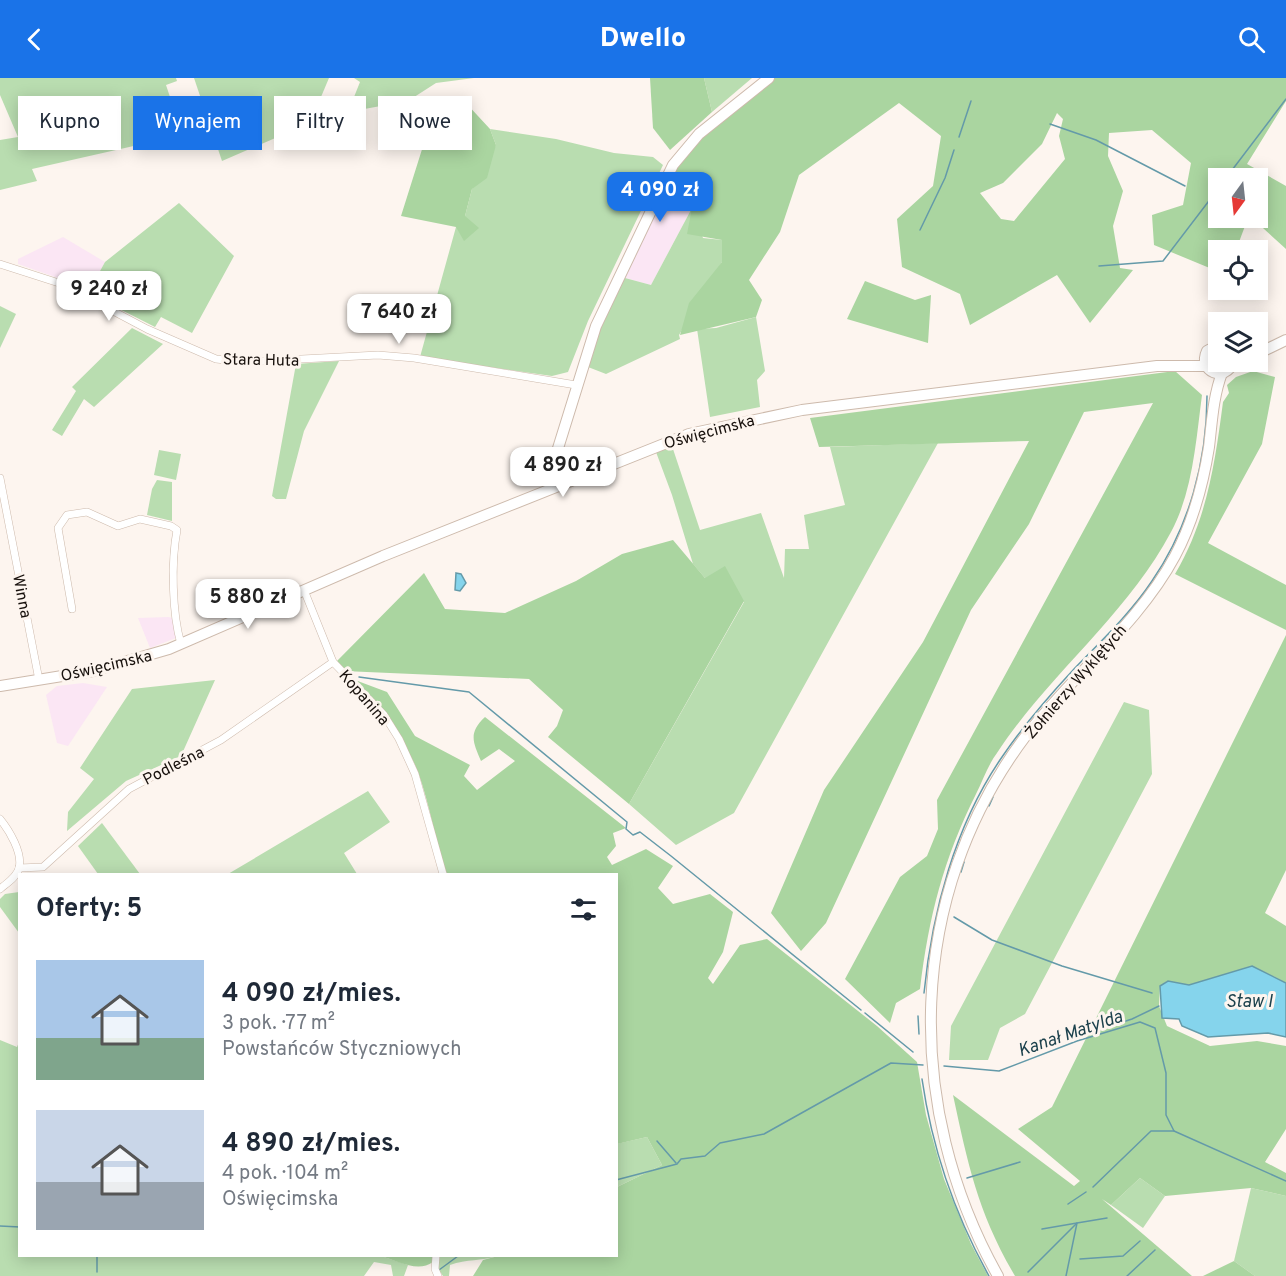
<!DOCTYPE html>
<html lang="pl">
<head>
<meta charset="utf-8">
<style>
	:root { --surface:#fff; --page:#f6f6f7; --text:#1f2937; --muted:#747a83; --accent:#1a73e8 }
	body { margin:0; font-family:Overpass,sans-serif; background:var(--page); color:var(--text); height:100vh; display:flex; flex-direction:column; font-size:22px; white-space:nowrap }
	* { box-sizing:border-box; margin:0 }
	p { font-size:20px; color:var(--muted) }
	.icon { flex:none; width:33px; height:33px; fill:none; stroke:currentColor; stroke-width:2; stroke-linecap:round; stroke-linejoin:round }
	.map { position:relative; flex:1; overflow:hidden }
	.details { position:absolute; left:18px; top:795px; width:600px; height:384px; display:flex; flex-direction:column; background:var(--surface); border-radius:0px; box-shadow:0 3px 15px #0003 }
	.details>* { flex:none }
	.top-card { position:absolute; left:18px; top:18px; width:600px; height:54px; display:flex; gap:12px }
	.needle { width:39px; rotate:195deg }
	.controls { position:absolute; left:1208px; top:90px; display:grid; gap:12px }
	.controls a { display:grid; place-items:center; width:60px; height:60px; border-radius:0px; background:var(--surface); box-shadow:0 3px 15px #0003; font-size:30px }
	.price { position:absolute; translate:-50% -51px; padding:0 14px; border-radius:12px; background:#fff; color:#222; font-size:20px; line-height:39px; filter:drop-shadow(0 2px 3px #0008) }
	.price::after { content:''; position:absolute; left:50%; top:36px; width:18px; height:14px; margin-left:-9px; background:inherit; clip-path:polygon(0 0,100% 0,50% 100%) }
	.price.selected { background:var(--accent); color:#fff }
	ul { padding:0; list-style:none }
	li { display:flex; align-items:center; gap:18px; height:150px; padding:0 18px }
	li span { display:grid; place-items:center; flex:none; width:168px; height:120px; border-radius:0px; color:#555 }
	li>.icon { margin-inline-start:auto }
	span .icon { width:72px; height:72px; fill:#fffc; stroke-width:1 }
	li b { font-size:26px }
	h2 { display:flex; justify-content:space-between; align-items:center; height:72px; padding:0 18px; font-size:26px }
	.tag { padding:0 21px; border-radius:0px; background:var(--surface); box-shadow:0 3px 15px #0003; font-size:21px; line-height:54px }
	.tag.selected { background:var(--accent); color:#fff }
	header { display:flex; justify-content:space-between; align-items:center; height:78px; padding:0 18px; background:var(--accent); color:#fff; font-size:27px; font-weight:800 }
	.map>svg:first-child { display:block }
	.commercial { fill:#fbe6f4 }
	.green { fill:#b9ddb0 }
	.forest { fill:#aad5a0; fill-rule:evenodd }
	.water { fill:#85d4ec; stroke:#649aa9; stroke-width:1.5 }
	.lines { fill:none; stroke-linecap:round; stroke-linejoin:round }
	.stream { stroke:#649aa9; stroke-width:1.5 }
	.street-casing { stroke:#cdbaac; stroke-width:8 }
	.secondary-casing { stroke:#cdbaac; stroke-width:12 }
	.street { stroke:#fff; stroke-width:7 }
	.secondary { stroke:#fff; stroke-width:10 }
	.labels { text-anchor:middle; stroke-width:6; stroke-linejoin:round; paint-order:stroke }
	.street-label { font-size:16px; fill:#18110d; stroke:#fdf5ef }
	.water-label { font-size:18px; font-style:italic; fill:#1c414c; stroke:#fdf5ef }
</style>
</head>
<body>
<header><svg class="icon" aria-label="back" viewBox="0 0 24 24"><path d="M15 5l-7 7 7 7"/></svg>Dwello<svg class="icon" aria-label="search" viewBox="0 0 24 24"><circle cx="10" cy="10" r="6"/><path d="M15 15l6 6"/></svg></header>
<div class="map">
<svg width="1286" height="1198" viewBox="0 0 1286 1198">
	<rect width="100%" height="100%" fill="#fdf5ef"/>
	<!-- commercial -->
	<g class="commercial">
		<polygon points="668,118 692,130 651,207 625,200 662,122"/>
		<polygon points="63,159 105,184 88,215 58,200 18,186 18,181"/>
		<polygon points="168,539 173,540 176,560 150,570 138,540"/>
		<polygon points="83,605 107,609 68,668 57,665 46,617 57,608"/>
	</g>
	<!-- green -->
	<g class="green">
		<polygon points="0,0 176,0 177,3 166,7 181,52 138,67 32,91 37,103 0,112 0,62 18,59 0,17"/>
		<polygon points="194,0 329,0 310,45 222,83"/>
		<polygon points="354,0 474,0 436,5 408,23 348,34 360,4"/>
		<polygon points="704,0 752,0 712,34"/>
		<polygon points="490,51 556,61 614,75 653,79 663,87 588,243 568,294 552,298 420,279 456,149 465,138 472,111 496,67"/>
		<polygon points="179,125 234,178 192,255 161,239 155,249 88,215 105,184"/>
		<polygon points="692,130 703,160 722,162 722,184 679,257 680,261 606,296 588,289 598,253 622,201 625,200 651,207"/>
		<polygon points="0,228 16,236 0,270"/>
		<polygon points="756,239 765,293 757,302 760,329 710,339 697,251 716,250"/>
		<polygon points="132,250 163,266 94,329 84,321 62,358 52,352 76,313 72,309"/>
		<polygon points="1218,271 1218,284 1228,284 1225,289 1219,291 1210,286 1210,276"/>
		<polygon points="339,283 304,353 286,421 276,421 272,418 296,286"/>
		<polygon points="938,365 734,735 676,767 629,726 744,524 705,500 693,486 672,417 656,374 672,368 700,452 761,435 784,500 785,471 809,471 804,437 845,427 830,369"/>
		<polygon points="159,372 181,376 176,402 154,397"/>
		<polygon points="157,402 172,404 172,443 147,437 152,411"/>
		<polygon points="215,602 181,678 126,703 67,753 68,734 94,701 80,690 132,611"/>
		<polygon points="1124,624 1149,632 1152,696 1025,936 1000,950 988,982 949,982 951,948"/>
		<polygon points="368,713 390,744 344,775 357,796 228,796"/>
		<polygon points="102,745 140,796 98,796 78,768"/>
		<polygon points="19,814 20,814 19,855 0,829 0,821 5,816"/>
		<polygon points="0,962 17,969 19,964 20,1178 381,1178 408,1187 404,1198 393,1198 391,1187 374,1184 364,1198 0,1198"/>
		<polygon points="647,1059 662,1087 617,1109 616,1066"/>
		<polygon points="1140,1100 1165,1118 1143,1150 1111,1127"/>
		<polygon points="1251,1110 1286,1118 1286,1198 1255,1198 1234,1183"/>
		<path d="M438,1178H498C481,1183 467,1181 450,1187L449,1198H443L437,1189Z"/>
	</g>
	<!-- forest -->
	<g class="forest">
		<polygon points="650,0 704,0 712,34 670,72 653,50"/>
		<path d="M774,0H1286V23L1247,86L1286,108V171L1252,140H1257V100H1218V140H1248L1236,172H1218V209L1214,208L1212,191L1154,167L1152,137L1183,127L1191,85L1152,52L1109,55L1108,78L1123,113L1113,148L1120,190L1133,192L1090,245L1057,197L970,247L960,216L902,189L897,141L933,108L941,58L899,25L799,97L780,154L749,202L762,222L756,239L680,257L689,225L722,184V162L687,156L692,130L668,118L666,107L669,100L702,59ZM1057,35L1063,41L1059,58L1065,81L1014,143L1001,141L980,115L1003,105L1042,66Z"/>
		<polygon points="431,23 465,24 490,51 496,67 487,100 472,111 465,138 479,150 464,163 456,149 401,138 424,65"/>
		<polygon points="865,203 915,222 931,217 928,265 847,241"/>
		<path d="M1175,293L1202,317C1196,362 1193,413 1171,454C1127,537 1048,597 997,675C988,687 983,702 976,716C943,782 929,838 920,911L896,925L890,945L845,901L900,799L927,778L938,751L937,722L1153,325L1084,334L1029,446L971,532L826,845L801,873L771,835L824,712L923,564L1029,363L819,369L810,340Z"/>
		<path d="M1253,293L1275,299L1262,366L1208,465L1286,507V552L1175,496C1207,442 1215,385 1223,324L1229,315L1227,307L1236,299Z"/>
		<polygon points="673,462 705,500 725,488 744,523 629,726 548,659 557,648 563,632 529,601 344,593 337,583 424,495 445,531 505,535 576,503 622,476"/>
		<path d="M1286,557V792L1265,835L1286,848V905L1273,898L1214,900L1189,908L1167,903L1160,908L1159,928L1167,948L1210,968L1257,963L1286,968V1051L1265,1084L1286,1095V1118L1251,1110L1165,1118L1140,1100L1111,1127L1102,1121L1192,1198H1015C978,1135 968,1087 953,1017L1074,1108L1080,1103L1018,1051L1052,1029Z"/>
		<path d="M355,602L387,614L415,658L470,687L464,698L477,712L515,683L499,671L481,683C473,664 468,655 485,639L626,750L613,755L616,768L607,779L612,787L646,771L673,788L658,810L673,826L710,816L733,834L723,874L708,900L713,906L740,867L767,861L877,948L917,984L926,1037L944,1101L971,1166L988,1198H473L483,1182L498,1178H616L617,1109L662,1087L647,1059L617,1066L616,796H447C435,763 430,727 418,694C404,659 380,629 355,602Z"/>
		<path d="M381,1178H434L433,1184C418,1195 397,1183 381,1178Z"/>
		<polygon points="1234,1183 1255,1198 1203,1198"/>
	</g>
	<!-- water -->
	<g class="water">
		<polygon points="456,495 461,496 466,505 460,513 455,512"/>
		<polygon points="1252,888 1286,905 1286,959 1268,955 1208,959 1182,948 1179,941 1162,940 1160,908 1168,903 1189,907"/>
	</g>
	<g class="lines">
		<!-- stream -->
		<g class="stream">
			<polyline points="1050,46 1096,62 1185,108"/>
			<polyline points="959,59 971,23"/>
			<polyline points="1226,100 1286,21"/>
			<polyline points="920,152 945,100 954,72"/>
			<polyline points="1099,188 1163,183 1218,111"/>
			<polyline points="359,599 469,614 627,744 626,751 633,757 640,754 671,778 861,932"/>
			<polyline points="989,728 993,719"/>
			<polyline points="961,794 964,784"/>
			<polyline points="954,839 992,862 1062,888 1152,915"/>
			<path d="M924,915C932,834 955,747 1002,679C1023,648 1048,619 1074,591C1101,563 1130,536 1152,503C1189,449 1207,384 1207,318"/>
			<polyline points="865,935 913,974"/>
			<polyline points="918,938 919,956"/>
			<polyline points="1086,956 1132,941 1159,928"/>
			<polyline points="944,988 999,993 1077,963 1140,944 1155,950 1166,995 1166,1037 1174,1053 1286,1103"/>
			<path d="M922,1001C932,1070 955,1137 989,1198"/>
			<polyline points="657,1063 676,1085"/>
			<polyline points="967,1100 1020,1084"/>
			<polyline points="616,1102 677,1086 681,1081 705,1078 720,1065 764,1056 891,985 923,987"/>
			<polyline points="1093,1109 1151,1053 1174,1053"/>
			<polyline points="1068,1126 1086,1114"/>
			<polyline points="0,1148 20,1149"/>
			<polyline points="1042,1151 1077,1145 1066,1198"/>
			<polyline points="1080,1181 1123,1178 1140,1163"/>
			<polyline points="439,1192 458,1178"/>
			<polyline points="97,1194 97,1178"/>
			<polyline points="1028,1194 1077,1145 1107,1140"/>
			<polyline points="1127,1198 1155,1172"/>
		</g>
		<defs>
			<g id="street">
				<polyline points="0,186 62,206 147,251 216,281 243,284 378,277 414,280 576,307"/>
				<polyline points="0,400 39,602"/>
				<polyline points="304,512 333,584 384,637 399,661 415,696 443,796"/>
				<path d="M72,531L58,450L67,437L87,434L118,448L140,441L171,448L177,452C171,484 172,535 181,566"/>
				<path d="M0,741C9,752 23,775 19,790C17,799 7,805 0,811"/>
				<polyline points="19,790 43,789 129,711 221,662 333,584"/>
				<polyline points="436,1178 435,1191 438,1198"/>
			</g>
			<g id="secondary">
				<path d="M1218,267L1207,273C1197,294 1226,305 1233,284"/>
				<polyline points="1257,276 1286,262"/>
				<polyline points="551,409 550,396 596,248 673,87 699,56 769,0"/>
				<polyline points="0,608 93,593 169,571 383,478 689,356 802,332 1157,288 1206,288"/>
				<path d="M998,1198C903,1029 906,817 1025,659C1072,597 1138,547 1175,478C1193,444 1203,407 1209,369C1212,344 1213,319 1222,295"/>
			</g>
		</defs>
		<!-- street casing -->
		<use href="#street" class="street-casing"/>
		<!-- secondary casing -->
		<use href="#secondary" class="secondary-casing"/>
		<!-- street -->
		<use href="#street" class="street"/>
		<!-- secondary -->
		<use href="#secondary" class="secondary"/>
	</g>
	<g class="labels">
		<!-- street labels -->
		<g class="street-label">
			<text transform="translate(261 281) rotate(1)" y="6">Stara Huta</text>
			<text transform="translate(709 353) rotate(-15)" y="6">Oświęcimska</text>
			<text transform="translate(23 518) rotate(79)" y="6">Winna</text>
			<text transform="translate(106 587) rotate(-13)" y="6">Oświęcimska</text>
			<text transform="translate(1075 603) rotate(-49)" y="6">Żołnierzy Wyklętych</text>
			<text transform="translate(365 619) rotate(49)" y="6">Kopanina</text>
			<text transform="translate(173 687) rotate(-27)" y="6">Podleśna</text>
		</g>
		<!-- water labels -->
		<g class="water-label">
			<text x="1249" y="929">Staw I</text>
			<text transform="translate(1070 955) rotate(-19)" y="6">Kanał Matylda</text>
		</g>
	</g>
</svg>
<div class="controls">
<a><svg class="needle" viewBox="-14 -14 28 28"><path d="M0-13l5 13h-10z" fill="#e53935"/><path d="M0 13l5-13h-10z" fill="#747a83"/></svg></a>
<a><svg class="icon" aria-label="locate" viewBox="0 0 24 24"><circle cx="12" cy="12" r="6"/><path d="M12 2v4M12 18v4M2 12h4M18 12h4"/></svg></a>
<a><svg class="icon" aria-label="layers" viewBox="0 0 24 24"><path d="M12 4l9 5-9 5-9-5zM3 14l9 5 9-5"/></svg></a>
</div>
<b class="price selected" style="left:660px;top:145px">4 090 zł</b>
<b class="price" style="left:109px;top:244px">9 240 zł</b>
<b class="price" style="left:399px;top:267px">7 640 zł</b>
<b class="price" style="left:563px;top:420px">4 890 zł</b>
<b class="price" style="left:248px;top:552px">5 880 zł</b>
<div class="top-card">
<a class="tag">Kupno</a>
<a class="tag selected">Wynajem</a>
<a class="tag">Filtry</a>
<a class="tag">Nowe</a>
</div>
<section class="details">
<h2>Oferty: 5<svg class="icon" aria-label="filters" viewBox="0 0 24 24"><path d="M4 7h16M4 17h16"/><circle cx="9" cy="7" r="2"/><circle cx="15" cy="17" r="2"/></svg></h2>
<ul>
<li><span style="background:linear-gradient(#a9c7e8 65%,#7fa58c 0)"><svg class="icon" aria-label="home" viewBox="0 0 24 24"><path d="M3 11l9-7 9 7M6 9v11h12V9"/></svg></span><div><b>4 090 zł/mies.</b><p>3 pok. · 77 m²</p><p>Powstańców Styczniowych</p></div></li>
<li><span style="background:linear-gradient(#c9d6e8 60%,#9aa5b1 0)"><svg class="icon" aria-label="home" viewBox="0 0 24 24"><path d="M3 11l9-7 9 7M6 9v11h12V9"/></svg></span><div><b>4 890 zł/mies.</b><p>4 pok. · 104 m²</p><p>Oświęcimska</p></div></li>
</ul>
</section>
</div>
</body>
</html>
